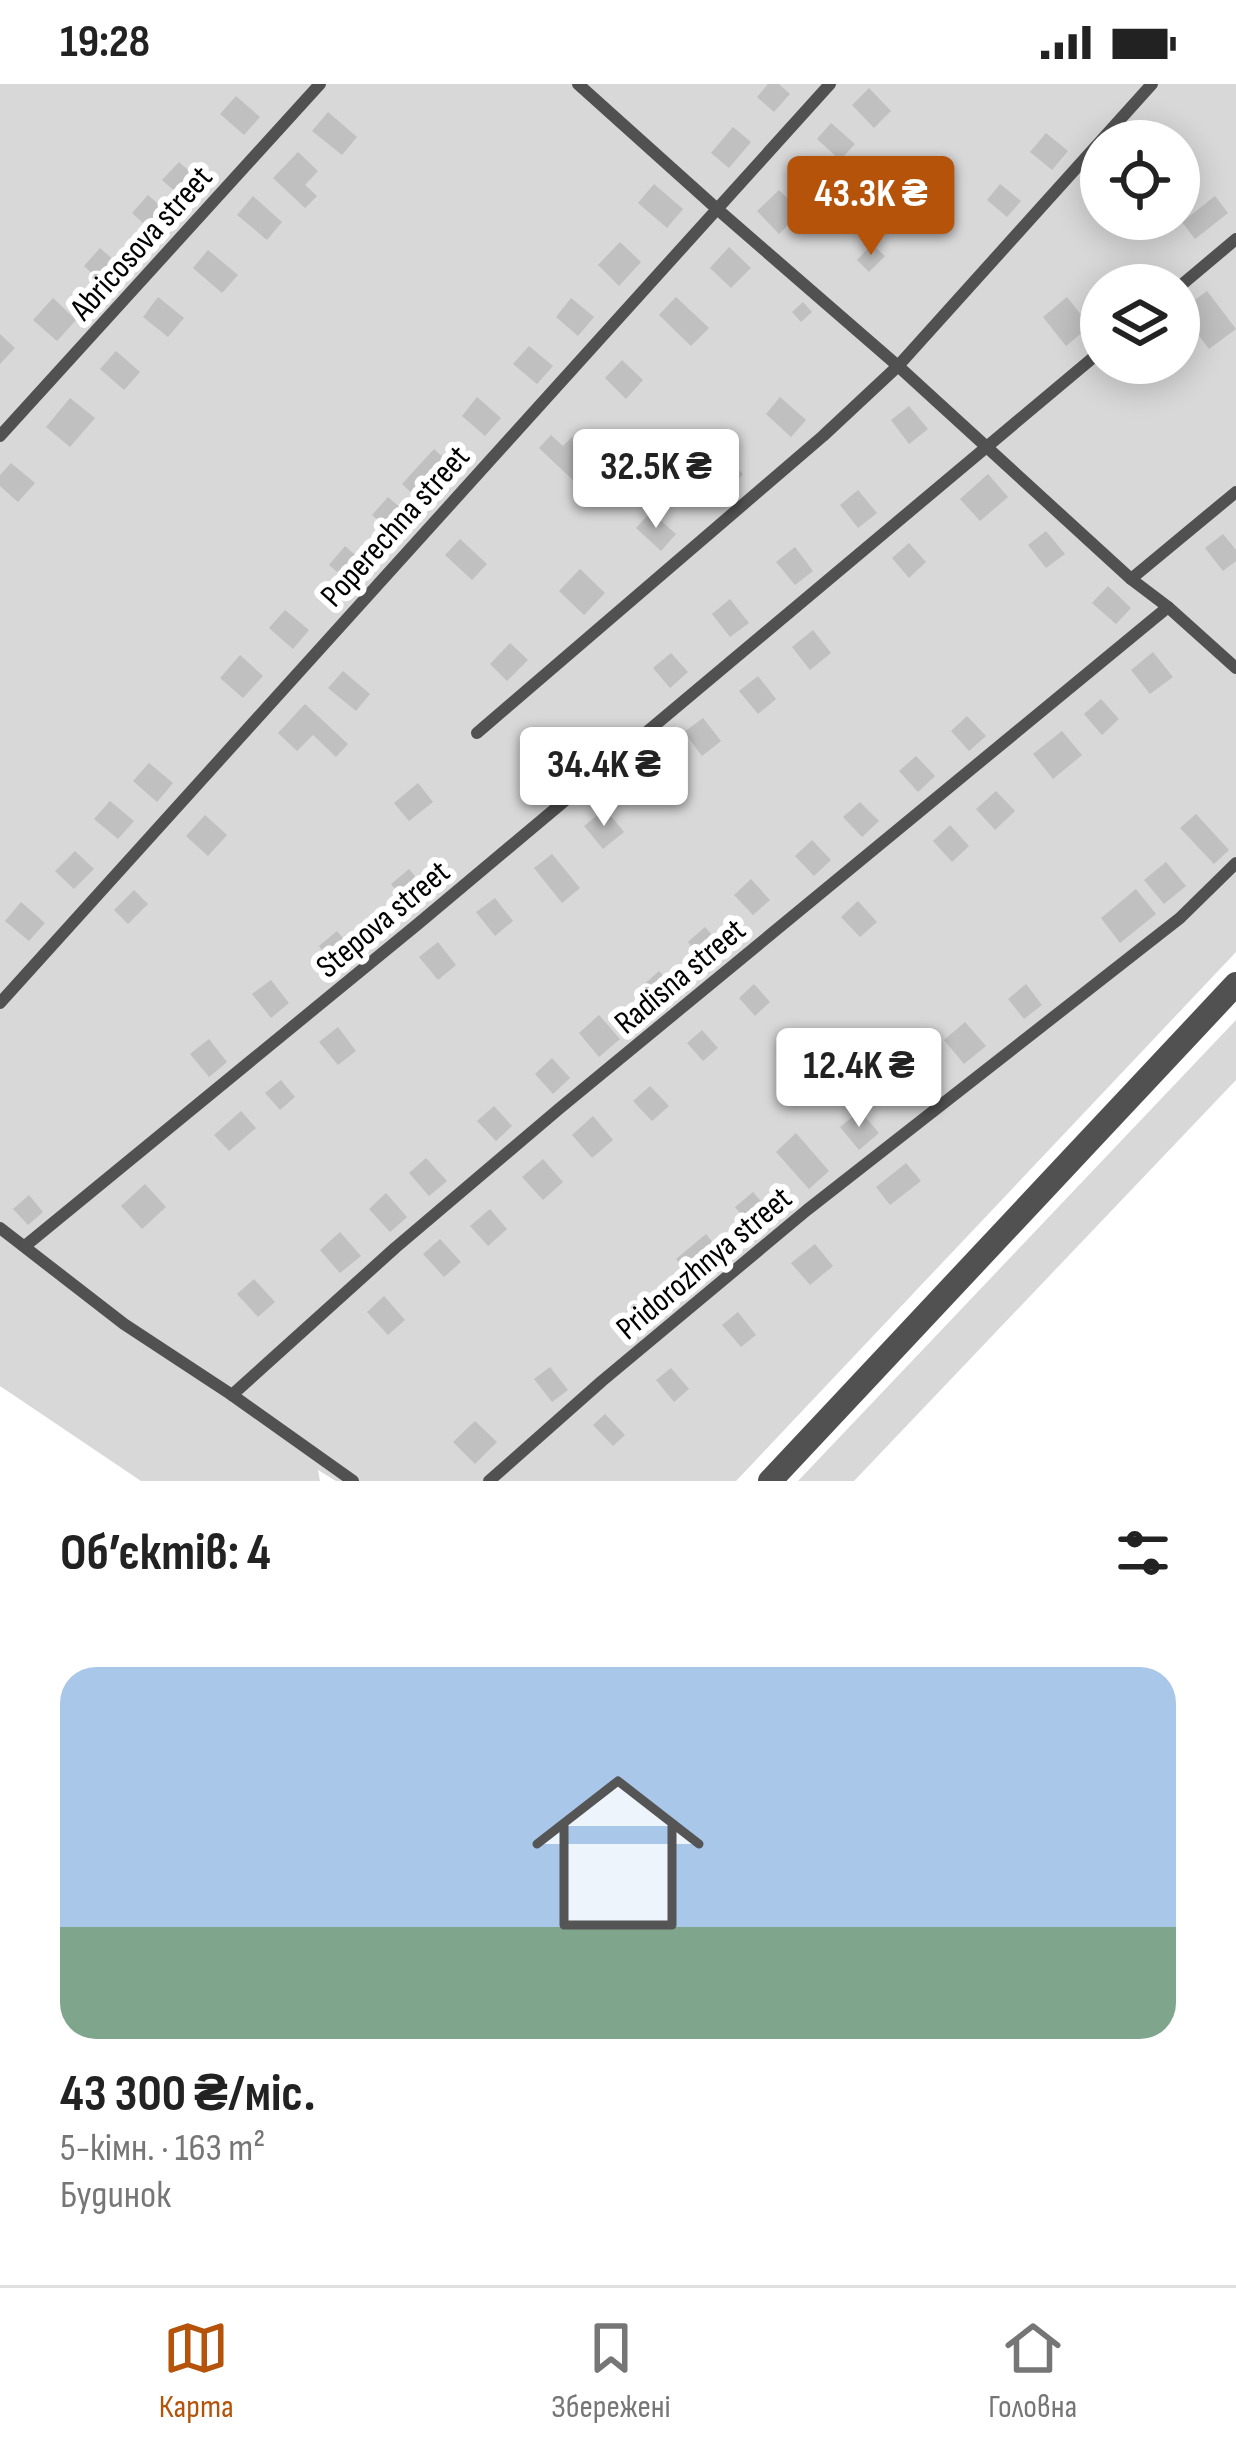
<!DOCTYPE html>
<html lang="uk">
<head>
<meta charset="utf-8">
<style>
	:root { --surface:#fff; --page:#f2f2f2; --text:#222; --muted:#767676; --line:#e0e0e0; --accent:#b45309 }
	body { margin:0; font-family:"Sofia Sans Condensed",sans-serif; background:var(--page); color:var(--text); height:100vh; display:flex; flex-direction:column; font-size:45px; white-space:nowrap }
	* { box-sizing:border-box; margin:0 }
	p { font-size:39px; color:var(--muted) }
	.icon { flex:none; width:66px; height:66px; fill:none; stroke:currentColor; stroke-width:2; stroke-linecap:round; stroke-linejoin:round }
	.map { position:relative; height:1397px; overflow:hidden }
	.panel { display:flex; flex-direction:column; background:var(--surface); flex:1 }
	.panel>* { flex:none }
	.buttons { position:absolute; left:1080px; top:36px; display:grid; gap:24px }
	.buttons a { display:grid; place-items:center; width:120px; height:120px; border-radius:50%; background:var(--surface); box-shadow:0 6px 30px #0003; font-size:60px }
	.price { position:absolute; translate:-50% -102px; padding:0 27px; border-radius:12px; background:#fff; color:#222; font-size:39px; line-height:78px; filter:drop-shadow(0 3px 6px #0008) }
	.price::after { content:''; position:absolute; left:50%; top:72px; width:36px; height:27px; margin-left:-18px; background:inherit; clip-path:polygon(0 0,100% 0,50% 100%) }
	.price.on { background:var(--accent); color:#fff }
	ul { padding:0; list-style:none }
	li { display:grid; align-content:center; gap:24px; height:636px; padding:0 60px }
	li span { display:grid; place-items:center; height:372px; border-radius:36px; color:#555 }
	li>.icon { margin-inline-start:auto }
	span .icon { width:216px; height:216px; fill:#fffc; stroke-width:1 }
	li b { font-size:51px }
	h2 { display:flex; justify-content:space-between; align-items:center; height:144px; padding:0 60px; font-size:51px }
	.status { display:flex; justify-content:space-between; align-items:center; height:84px; padding:0 60px; background:var(--surface); direction:ltr }
	.status svg { height:33px; fill:currentColor }
	.menu { display:flex; justify-content:space-around; align-items:center; height:168px; border-top:3px solid var(--line); background:var(--surface); font-size:33px; color:var(--muted) }
	.menu a { display:grid; justify-items:center; gap:6px }
	.menu .on { color:var(--accent) }
	.map>svg:first-child { display:block }
	.green { fill:#d8d8d8; fill-rule:evenodd }
	.building { fill:#c0c0c0 }
	.lines { fill:none; stroke-linecap:round; stroke-linejoin:round }
	.service { stroke:#515151; stroke-width:12 }
	.tertiary { stroke:#515151; stroke-width:24 }
	.labels { text-anchor:middle; stroke-width:12; stroke-linejoin:round; paint-order:stroke }
	.street-label { font-size:33px; fill:#000; stroke:#fff }
</style>
</head>
<body>
<div class="status"><b>19:28</b><svg viewBox="0 0 49 12"><path d="M0 12V9h3v3zM5 12V6h3v6zM10 12V3h3v9zM15 12V0h3v12zM26 1h20v11H26zM47 4h2v5h-2z"/></svg></div>
<div class="map">
<svg width="1236" height="1397" viewBox="0 0 1236 1397">
	<rect width="100%" height="100%" fill="#fff"/>
	<!-- green -->
	<g class="green">
		<path d="M0,0H1236V868L736,1397H336L318,1386L320,1397H141L0,1302ZM1101,57H1179V135H1101ZM1101,201H1179V279H1101Z"/>
		<polygon points="1236,936 1236,996 854,1397 798,1397"/>
	</g>
	<!-- building -->
	<g class="building">
		<polygon points="768,0 779,0 790,10 774,28 757,13"/>
		<polygon points="869,4 891,27 874,44 852,21"/>
		<polygon points="236,12 260,33 244,51 220,30"/>
		<polygon points="328,28 357,53 342,71 312,47"/>
		<polygon points="831,39 855,60 840,76 817,55"/>
		<polygon points="733,43 751,58 729,84 711,69"/>
		<polygon points="1046,49 1068,67 1052,86 1030,68"/>
		<polygon points="298,68 318,87 305,101 317,112 305,124 273,94"/>
		<polygon points="179,78 202,99 186,117 162,96"/>
		<polygon points="654,100 683,125 667,144 638,119"/>
		<polygon points="1000,100 1021,117 1007,133 987,116"/>
		<polygon points="779,106 801,128 779,150 757,127"/>
		<polygon points="148,111 172,132 156,151 132,129"/>
		<polygon points="253,112 282,138 267,156 237,131"/>
		<polygon points="1215,112 1228,129 1195,155 1182,138"/>
		<polygon points="620,158 641,178 619,202 598,181"/>
		<polygon points="872,160 885,172 869,188 857,176"/>
		<polygon points="729,163 751,184 731,204 710,184"/>
		<polygon points="100,164 124,185 108,204 84,182"/>
		<polygon points="208,166 238,191 222,209 193,184"/>
		<polygon points="1207,207 1236,245 1209,265 1180,227"/>
		<polygon points="158,213 184,234 168,253 143,233"/>
		<polygon points="676,213 709,244 691,262 659,231"/>
		<polygon points="1067,213 1090,242 1066,262 1043,233"/>
		<polygon points="53,214 76,236 57,257 33,236"/>
		<polygon points="571,214 594,233 578,252 556,233"/>
		<polygon points="803,218 812,228 801,238 792,228"/>
		<polygon points="0,250 15,264 0,280"/>
		<polygon points="529,262 553,282 537,300 513,280"/>
		<polygon points="116,267 140,288 124,306 100,285"/>
		<polygon points="622,276 643,296 626,315 605,294"/>
		<polygon points="477,313 501,334 485,352 462,332"/>
		<polygon points="780,313 806,336 791,353 766,330"/>
		<polygon points="70,314 95,334 70,363 46,343"/>
		<polygon points="909,322 928,345 909,360 891,336"/>
		<polygon points="551,351 563,362 572,353 598,378 577,400 539,364"/>
		<polygon points="434,365 457,386 425,421 402,400"/>
		<polygon points="718,368 743,390 728,407 703,384"/>
		<polygon points="11,379 35,399 18,418 0,402 0,391"/>
		<polygon points="988,390 1008,413 980,437 960,415"/>
		<polygon points="858,406 877,429 858,444 840,421"/>
		<polygon points="388,413 412,434 396,452 372,431"/>
		<polygon points="651,428 676,450 661,467 636,444"/>
		<polygon points="1046,447 1065,470 1046,484 1028,461"/>
		<polygon points="1223,450 1236,466 1236,477 1223,487 1205,464"/>
		<polygon points="460,455 487,480 472,496 445,471"/>
		<polygon points="909,459 926,478 909,494 892,474"/>
		<polygon points="345,462 370,484 354,502 329,481"/>
		<polygon points="795,463 813,487 795,501 776,478"/>
		<polygon points="580,485 605,509 584,531 559,507"/>
		<polygon points="1108,502 1131,524 1116,540 1092,519"/>
		<polygon points="730,515 749,539 730,553 712,530"/>
		<polygon points="285,526 309,546 293,565 269,544"/>
		<polygon points="813,546 831,569 810,586 792,563"/>
		<polygon points="510,559 528,576 507,597 490,580"/>
		<polygon points="1153,568 1173,593 1150,610 1131,586"/>
		<polygon points="671,569 688,588 670,604 653,584"/>
		<polygon points="240,571 263,592 243,614 220,594"/>
		<polygon points="343,587 370,610 356,627 328,604"/>
		<polygon points="758,592 776,615 758,630 739,607"/>
		<polygon points="1101,615 1119,635 1102,651 1084,630"/>
		<polygon points="305,620 348,660 336,673 313,651 297,667 278,649"/>
		<polygon points="967,632 986,652 969,667 951,647"/>
		<polygon points="703,634 721,657 702,672 684,648"/>
		<polygon points="1062,647 1082,671 1053,695 1033,670"/>
		<polygon points="547,667 566,689 542,711 523,688"/>
		<polygon points="916,672 935,692 918,708 899,687"/>
		<polygon points="149,679 173,699 157,718 133,697"/>
		<polygon points="650,680 669,703 650,718 632,694"/>
		<polygon points="418,699 433,718 409,737 394,719"/>
		<polygon points="996,707 1015,727 995,746 976,725"/>
		<polygon points="110,717 134,737 118,755 94,735"/>
		<polygon points="860,718 879,737 862,753 843,733"/>
		<polygon points="605,725 624,748 603,765 584,742"/>
		<polygon points="1196,730 1229,766 1214,780 1180,744"/>
		<polygon points="205,731 227,751 208,772 186,752"/>
		<polygon points="950,741 969,762 952,778 933,757"/>
		<polygon points="812,756 831,776 814,792 795,772"/>
		<polygon points="75,767 94,785 74,805 55,787"/>
		<polygon points="552,770 580,804 562,819 534,784"/>
		<polygon points="1166,778 1186,802 1164,820 1144,796"/>
		<polygon points="409,785 428,808 409,823 391,800"/>
		<polygon points="751,795 770,816 753,831 734,811"/>
		<polygon points="1136,805 1156,830 1120,859 1101,834"/>
		<polygon points="134,806 148,820 128,840 114,826"/>
		<polygon points="495,814 513,837 495,852 476,828"/>
		<polygon points="858,817 877,838 860,853 841,833"/>
		<polygon points="21,818 45,839 29,857 5,837"/>
		<polygon points="705,843 726,867 708,882 688,858"/>
		<polygon points="337,847 356,870 337,885 319,862"/>
		<polygon points="438,858 456,881 438,896 419,873"/>
		<polygon points="659,887 674,904 654,923 639,905"/>
		<polygon points="271,896 289,919 271,934 252,910"/>
		<polygon points="754,900 770,918 755,932 739,914"/>
		<polygon points="1026,900 1042,921 1024,935 1008,915"/>
		<polygon points="599,931 620,955 599,973 579,949"/>
		<polygon points="965,938 986,962 964,980 944,956"/>
		<polygon points="338,943 356,967 338,981 319,958"/>
		<polygon points="702,946 718,964 703,977 687,959"/>
		<polygon points="209,955 227,978 209,993 190,970"/>
		<polygon points="552,974 570,994 553,1010 535,990"/>
		<polygon points="913,976 937,1002 916,1021 892,995"/>
		<polygon points="281,996 295,1013 280,1026 265,1009"/>
		<polygon points="650,1002 669,1022 652,1037 633,1017"/>
		<polygon points="494,1022 512,1042 496,1057 477,1037"/>
		<polygon points="241,1027 256,1044 229,1067 214,1051"/>
		<polygon points="860,1027 879,1049 859,1066 840,1043"/>
		<polygon points="593,1032 613,1056 592,1074 572,1051"/>
		<polygon points="796,1049 829,1087 809,1105 776,1068"/>
		<polygon points="426,1074 447,1097 429,1112 409,1089"/>
		<polygon points="543,1075 563,1098 543,1116 522,1093"/>
		<polygon points="906,1079 921,1097 890,1121 876,1103"/>
		<polygon points="145,1100 166,1123 142,1145 121,1122"/>
		<polygon points="753,1108 773,1131 754,1146 735,1123"/>
		<polygon points="386,1109 407,1133 390,1148 369,1125"/>
		<polygon points="29,1111 43,1128 28,1141 13,1125"/>
		<polygon points="490,1125 507,1145 488,1162 470,1142"/>
		<polygon points="340,1148 361,1172 340,1189 320,1166"/>
		<polygon points="706,1150 725,1173 696,1198 676,1175"/>
		<polygon points="440,1155 461,1178 444,1193 423,1170"/>
		<polygon points="815,1160 833,1182 810,1201 791,1179"/>
		<polygon points="254,1195 275,1218 258,1233 237,1210"/>
		<polygon points="384,1212 405,1236 388,1251 367,1228"/>
		<polygon points="738,1228 756,1251 741,1263 722,1241"/>
		<polygon points="550,1283 568,1306 552,1318 534,1295"/>
		<polygon points="671,1284 689,1305 674,1318 656,1296"/>
		<polygon points="605,1330 625,1351 613,1362 593,1341"/>
		<polygon points="475,1337 497,1358 475,1380 453,1358"/>
	</g>
	<g class="lines">
		<!-- service -->
		<g class="service">
			<polyline points="578,0 716,124 898,282 1131,495 1168,523 1236,584"/>
			<polyline points="1179,203 1236,155"/>
			<polyline points="0,352 320,0"/>
			<polyline points="1131,495 1236,408"/>
			<polyline points="477,649 823,352 898,282 1152,0"/>
			<polyline points="0,919 830,0"/>
			<polyline points="0,1144 124,1240 232,1311 353,1397"/>
			<polyline points="25,1162 419,839 1101,267"/>
			<polyline points="232,1311 395,1164 560,1024 1168,523"/>
			<polyline points="489,1397 602,1297 807,1126 1180,834 1236,779"/>
		</g>
		<!-- tertiary -->
		<polyline class="tertiary" points="770,1397 1236,900"/>
	</g>
	<g class="labels">
		<!-- street labels -->
		<g class="street-label">
			<text transform="translate(140 158) rotate(-48)" y="12">Abricosova street</text>
			<text transform="translate(394 441) rotate(-48)" y="12">Poperechna street</text>
			<text transform="translate(382 834) rotate(-40)" y="12">Stepova street</text>
			<text transform="translate(679 891) rotate(-40)" y="12">Radisna street</text>
			<text transform="translate(703 1178) rotate(-40)" y="12">Pridorozhnya street</text>
		</g>
	</g>
</svg>
<div class="buttons">
<a><svg class="icon" aria-label="locate" viewBox="0 0 24 24"><circle cx="12" cy="12" r="6"/><path d="M12 2v4M12 18v4M2 12h4M18 12h4"/></svg></a>
<a><svg class="icon" aria-label="layers" viewBox="0 0 24 24"><path d="M12 4l9 5-9 5-9-5zM3 14l9 5 9-5"/></svg></a>
</div>
<b class="price on" style="left:871px;top:174px">43.3K ₴</b>
<b class="price" style="left:656px;top:447px">32.5K ₴</b>
<b class="price" style="left:604px;top:745px">34.4K ₴</b>
<b class="price" style="left:859px;top:1046px">12.4K ₴</b>
</div>
<section class="panel">
<h2>Об’єктів: 4<svg class="icon" aria-label="filters" viewBox="0 0 24 24"><path d="M4 7h16M4 17h16"/><circle cx="9" cy="7" r="2"/><circle cx="15" cy="17" r="2"/></svg></h2>
<ul>
<li><span style="background:linear-gradient(#a9c7e8 70%,#7fa58c 0)"><svg class="icon" aria-label="home" viewBox="0 0 24 24"><path d="M3 11l9-7 9 7M6 9v11h12V9"/></svg></span><div><b>43 300 ₴/міс.</b><p>5-кімн. · 163 m²</p><p>Будинок</p></div></li>
</ul>
</section>
<nav class="menu">
<a class="on"><svg class="icon" aria-label="map" viewBox="0 0 24 24"><path d="M3 6l6-2 6 2 6-2v14l-6 2-6-2-6 2zM9 4v14M15 6v14"/></svg>Карта</a>
<a><svg class="icon" aria-label="saved" viewBox="0 0 24 24"><path d="M7 4h10v16l-5-4-5 4z"/></svg>Збережені</a>
<a><svg class="icon" aria-label="home" viewBox="0 0 24 24"><path d="M3 11l9-7 9 7M6 9v11h12V9"/></svg>Головна</a>
</nav>
</body>
</html>
